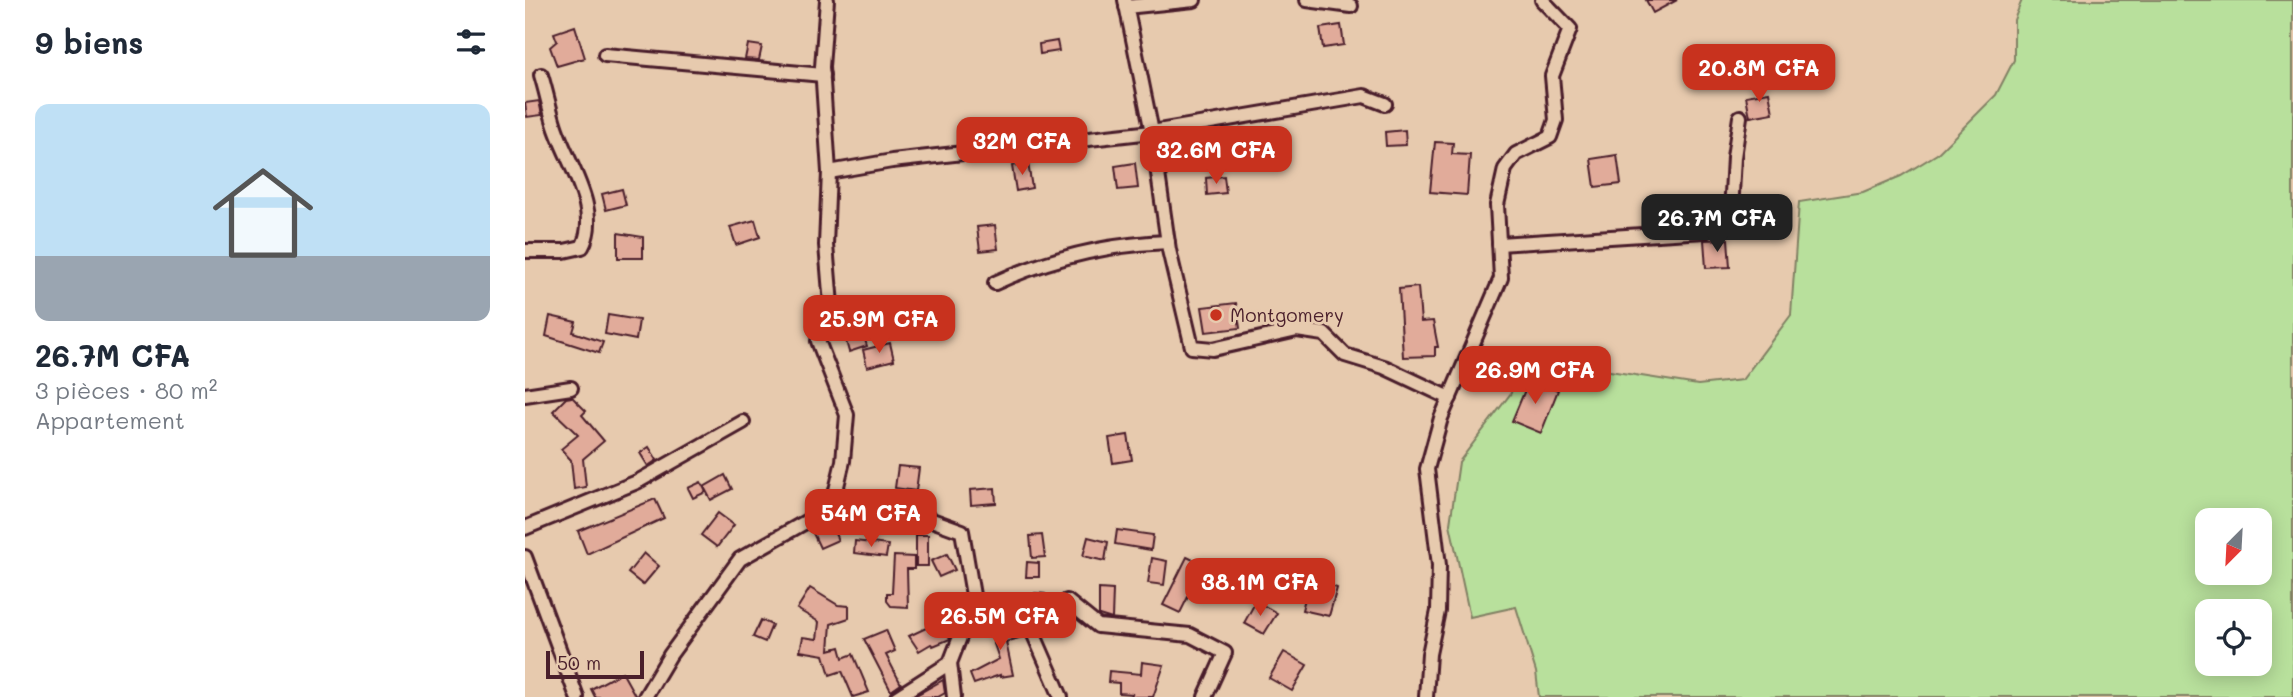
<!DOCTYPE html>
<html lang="fr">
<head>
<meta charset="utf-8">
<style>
	:root { --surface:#fff; --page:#f2f2f3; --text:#1f2937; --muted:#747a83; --accent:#c8321e }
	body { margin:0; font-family:Mali,sans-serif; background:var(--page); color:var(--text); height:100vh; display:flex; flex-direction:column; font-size:26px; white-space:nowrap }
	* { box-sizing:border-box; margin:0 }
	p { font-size:23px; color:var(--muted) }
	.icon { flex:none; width:38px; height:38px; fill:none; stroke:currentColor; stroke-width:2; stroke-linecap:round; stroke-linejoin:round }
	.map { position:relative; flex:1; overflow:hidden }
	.sheet { display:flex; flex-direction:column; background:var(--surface); width:525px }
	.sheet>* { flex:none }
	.needle { width:46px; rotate:204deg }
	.fabs { position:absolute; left:1670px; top:508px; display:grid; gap:14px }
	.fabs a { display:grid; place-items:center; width:77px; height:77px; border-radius:14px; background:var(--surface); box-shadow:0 4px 18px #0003; font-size:35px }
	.scale { position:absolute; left:21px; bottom:18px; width:98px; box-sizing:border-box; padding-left:7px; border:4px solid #4a1f2b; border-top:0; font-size:19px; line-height:24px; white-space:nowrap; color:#4a1f2b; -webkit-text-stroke:5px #e7caae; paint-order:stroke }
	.price { position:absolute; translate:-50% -60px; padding:0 16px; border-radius:14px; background:var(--accent); color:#fff; font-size:23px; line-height:46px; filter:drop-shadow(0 2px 4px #0008) }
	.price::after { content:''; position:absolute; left:50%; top:42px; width:21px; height:16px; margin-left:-10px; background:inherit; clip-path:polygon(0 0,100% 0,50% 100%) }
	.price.current { background:#222; color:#fff }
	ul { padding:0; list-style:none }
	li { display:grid; align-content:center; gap:14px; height:371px; padding:0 35px }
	li span { display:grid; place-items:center; height:217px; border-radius:14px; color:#555 }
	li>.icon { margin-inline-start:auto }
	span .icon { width:126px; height:126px; fill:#fffc; stroke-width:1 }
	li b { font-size:30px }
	h2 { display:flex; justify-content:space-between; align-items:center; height:84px; padding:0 35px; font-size:30px }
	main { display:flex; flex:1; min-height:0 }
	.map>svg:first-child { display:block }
	.green { fill:#b8e09c; stroke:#818064; stroke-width:2; fill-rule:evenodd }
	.building { fill:#e1ab9a; stroke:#4a1f2b; stroke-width:2 }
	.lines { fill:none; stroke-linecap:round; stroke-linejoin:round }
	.street-casing { stroke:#4a1f2b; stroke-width:18 }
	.street { stroke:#e7caae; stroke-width:12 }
	.poi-dot { fill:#c8321e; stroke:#e7caae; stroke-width:2.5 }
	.labels { text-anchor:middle; stroke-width:6; stroke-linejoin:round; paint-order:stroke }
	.poi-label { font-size:19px; fill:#4a1f2b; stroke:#e7caae; text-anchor:start }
</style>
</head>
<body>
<main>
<section class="sheet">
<h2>9 biens<svg class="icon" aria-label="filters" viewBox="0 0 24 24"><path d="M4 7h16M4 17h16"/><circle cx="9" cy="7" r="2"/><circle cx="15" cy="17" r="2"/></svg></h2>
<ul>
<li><span style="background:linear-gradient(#bfe0f5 70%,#9aa5b1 0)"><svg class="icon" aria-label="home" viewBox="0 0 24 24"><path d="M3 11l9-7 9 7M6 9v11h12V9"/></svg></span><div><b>26.7M CFA</b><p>3 pièces · 80 m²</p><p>Appartement</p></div></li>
</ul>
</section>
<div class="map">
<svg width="1768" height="697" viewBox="0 0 1768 697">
	<rect width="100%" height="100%" fill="#e7caae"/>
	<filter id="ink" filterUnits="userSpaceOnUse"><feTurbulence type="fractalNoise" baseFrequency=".0143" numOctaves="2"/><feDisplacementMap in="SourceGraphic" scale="14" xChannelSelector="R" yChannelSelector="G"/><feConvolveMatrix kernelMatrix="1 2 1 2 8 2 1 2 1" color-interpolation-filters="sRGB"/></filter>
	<g filter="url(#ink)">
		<!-- green -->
		<path class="green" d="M1497,0H1768V697H1014L1011,672L991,607L945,617L925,524L934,462L986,393L991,354L1023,373L1066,368L1173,385L1217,380L1266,315L1274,202L1338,192L1376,176L1412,154L1471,95L1489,60V20ZM1682,520H1734V572H1682ZM1682,611H1734V663H1682Z"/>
		<!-- building -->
		<g class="building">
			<polygon points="1121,0 1152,0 1128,13"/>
			<polygon points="816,25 819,45 798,48 795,28"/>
			<polygon points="50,26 60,58 32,66 25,47 32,41 29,33"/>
			<polygon points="532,41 534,51 515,54 514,44"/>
			<polygon points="223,44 237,46 234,60 220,59"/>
			<polygon points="1244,92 1248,113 1225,117 1221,96"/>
			<polygon points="14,101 17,115 2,117 0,103"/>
			<polygon points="880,130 881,145 861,146 860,132"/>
			<polygon points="910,142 928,143 927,154 945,155 942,195 905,192"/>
			<polygon points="1092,155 1096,184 1070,187 1066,159"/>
			<polygon points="503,163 507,188 491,191 487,166"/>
			<polygon points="610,163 613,188 593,190 590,166"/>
			<polygon points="699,176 701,193 682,195 681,178"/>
			<polygon points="97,189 101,205 81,210 77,194"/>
			<polygon points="230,220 235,237 211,245 205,227"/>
			<polygon points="470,225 473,249 455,251 452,227"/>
			<polygon points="93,233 118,237 118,258 93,258"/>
			<polygon points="1203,239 1205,267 1181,268 1179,240"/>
			<polygon points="893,287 896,322 908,321 913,347 910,347 910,356 878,357 874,289"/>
			<polygon points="711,303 715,328 681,332 677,307"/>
			<polygon points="83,315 114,320 111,340 80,334"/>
			<polygon points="25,316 51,322 48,332 78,342 74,353 21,336"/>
			<polygon points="333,318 342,346 324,352 316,323"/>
			<polygon points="365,343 369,360 342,367 338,350"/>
			<polygon points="1005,378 1033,390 1016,433 987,421"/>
			<polygon points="47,397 61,411 57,415 79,441 58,459 61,487 49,489 46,460 36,449 53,435 28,411 41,398"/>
			<polygon points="603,435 607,460 588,463 584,438"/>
			<polygon points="124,447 132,460 123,466 115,453"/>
			<polygon points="373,466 394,468 391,491 370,488"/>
			<polygon points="200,475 207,489 186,500 179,487"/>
			<polygon points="176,482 181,492 168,498 163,488"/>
			<polygon points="470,488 471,503 446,505 445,490"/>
			<polygon points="130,499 139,518 62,554 53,531"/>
			<polygon points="193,513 209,525 192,547 176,535"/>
			<polygon points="305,523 313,540 295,548 287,531"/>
			<polygon points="592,530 628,535 626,550 590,544"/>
			<rect x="391" y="535" width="12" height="31"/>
			<polygon points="517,535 520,557 507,558 505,536"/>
			<polygon points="563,537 583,542 580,561 558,556"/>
			<polygon points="330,541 363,545 361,557 329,553"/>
			<polygon points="119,553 134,566 118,585 103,573"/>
			<polygon points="422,554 430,570 414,577 406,561"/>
			<polygon points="369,556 389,557 389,569 382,569 383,607 366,606 362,601 362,593 367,593"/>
			<polygon points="662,557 679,565 655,613 638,605"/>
			<polygon points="627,558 642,561 639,585 623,583"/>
			<polygon points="502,562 514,563 514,577 501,577"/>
			<polygon points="792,578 806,581 804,585 812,588 804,616 777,610 785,579 791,581"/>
			<polygon points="285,588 313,605 324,606 324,618 306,624 304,650 315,647 318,658 328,654 344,692 328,697 317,671 305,675 299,655 275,651 278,637 292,639 294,622 272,609"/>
			<polygon points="574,589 588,590 587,619 574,615"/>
			<polygon points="510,593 520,594 518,609 525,607 528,618 517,622 516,629 508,610"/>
			<polygon points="731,601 752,613 739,634 719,623"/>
			<polygon points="493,619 497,637 481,642 488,675 475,677 475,675 449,684 445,674 474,659 464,629"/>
			<polygon points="236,620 247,625 240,642 228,637"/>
			<polygon points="418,620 425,639 408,646 406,644 394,651 384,636"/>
			<polygon points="361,630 370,651 361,655 376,684 366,691 339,639"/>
			<polygon points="759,652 782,665 767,691 744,678"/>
			<polygon points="617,662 639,665 628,697 606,697 607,694 594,693 594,683 583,682 584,671 616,674"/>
			<polygon points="97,672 111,697 70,697 66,689"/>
			<polygon points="418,680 420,693 413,697 388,697"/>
		</g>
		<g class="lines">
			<defs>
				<g id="street">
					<polyline points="600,0 627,132 644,250 667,347 688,349 772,330 799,334 820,355 859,367 925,398"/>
					<polyline points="782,0 826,6"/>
					<polyline points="601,7 669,0"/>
					<polyline points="80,55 298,75"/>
					<polyline points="304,172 367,161 627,132 839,96 860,104"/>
					<polyline points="974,244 1180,231 1206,212 1209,157 1215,117"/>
					<path d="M0,251H39L57,247C78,209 39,159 29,123C24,107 21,91 16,75"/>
					<path d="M470,283C525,258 583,244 643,242"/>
					<polyline points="0,395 46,388"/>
					<polyline points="307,507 360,503 437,531 449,601 425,663 429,697"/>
					<polyline points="0,528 112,482 218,422"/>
					<polyline points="0,557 52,697"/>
					<polyline points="542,601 573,626 665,635 700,653 680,697"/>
					<polyline points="496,605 536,697"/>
					<polyline points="120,697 145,655 215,559 307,507 318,461 322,415 293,341 306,305 301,245 304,172 297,67 302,0"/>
					<polyline points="372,697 425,663"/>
					<polyline points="901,697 904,654 913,611 914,565 902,469 916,418 976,278 972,205 980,169 991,154 1025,137 1031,120 1027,76 1045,29 1017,0"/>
				</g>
			</defs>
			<!-- street casing -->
			<use href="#street" class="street-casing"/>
			<!-- street -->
			<use href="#street" class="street"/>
		</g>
	</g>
	<!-- markers -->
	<circle class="poi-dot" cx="691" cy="315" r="7"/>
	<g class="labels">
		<!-- poi labels -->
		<g class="poi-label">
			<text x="705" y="322">Montgomery</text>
		</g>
	</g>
</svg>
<div class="fabs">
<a><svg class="needle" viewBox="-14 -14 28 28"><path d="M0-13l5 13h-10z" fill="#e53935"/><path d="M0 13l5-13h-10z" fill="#747a83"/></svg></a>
<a><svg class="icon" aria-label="locate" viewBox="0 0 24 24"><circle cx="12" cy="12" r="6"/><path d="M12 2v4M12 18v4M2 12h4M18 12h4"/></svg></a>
</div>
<div class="scale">50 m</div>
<b class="price" style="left:1234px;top:104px">20.8M CFA</b>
<b class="price" style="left:497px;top:177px">32M CFA</b>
<b class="price" style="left:691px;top:186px">32.6M CFA</b>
<b class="price current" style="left:1192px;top:254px">26.7M CFA</b>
<b class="price" style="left:354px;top:355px">25.9M CFA</b>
<b class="price" style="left:1010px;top:406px">26.9M CFA</b>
<b class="price" style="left:346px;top:549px">54M CFA</b>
<b class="price" style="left:735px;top:618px">38.1M CFA</b>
<b class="price" style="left:475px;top:652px">26.5M CFA</b>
</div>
</main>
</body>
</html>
